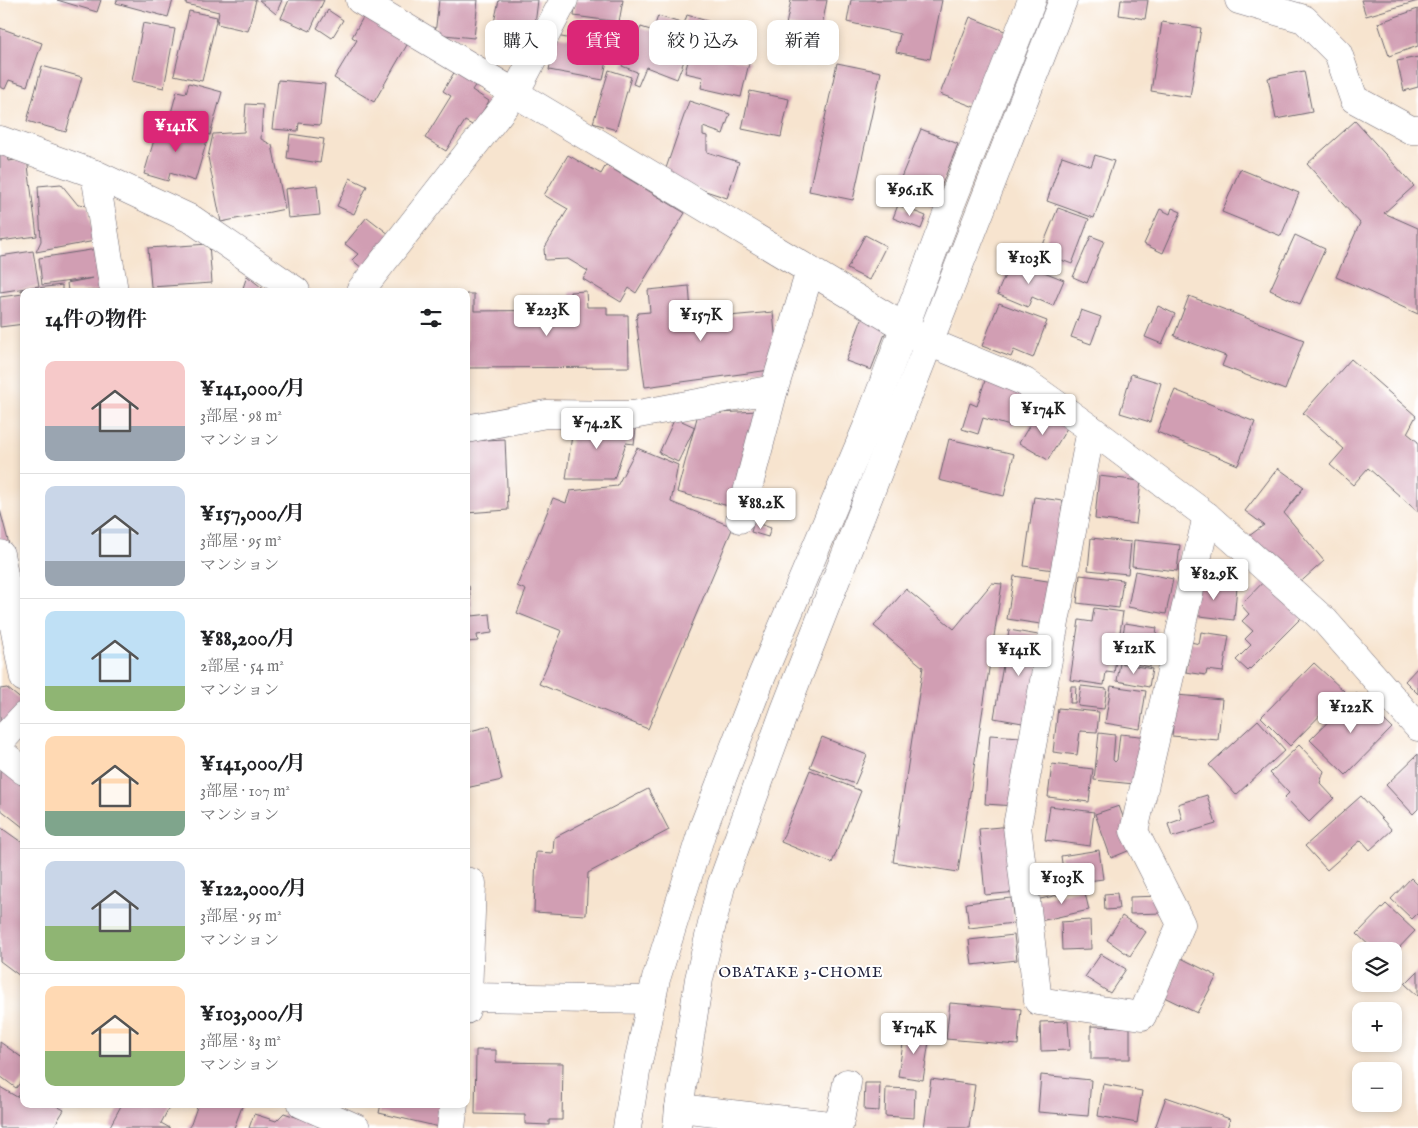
<!DOCTYPE html>
<html lang="ja">
<head>
<meta charset="utf-8">
<style>
	:root { --surface:#fff; --page:#f6f6f6; --text:#202124; --muted:#757577; --line:#e0e0e0; --accent:#db2777 }
	body { margin:0; font-family:"IM FELL English","Noto Serif JP",serif; background:var(--page); color:var(--text); height:100vh; display:flex; flex-direction:column; font-size:19px; white-space:nowrap }
	* { box-sizing:border-box; margin:0 }
	p { font-size:16px; color:var(--muted) }
	.icon { flex:none; width:28px; height:28px; fill:none; stroke:currentColor; stroke-width:2; stroke-linecap:round; stroke-linejoin:round }
	.map { position:relative; flex:1; overflow:hidden }
	.sheet { position:absolute; left:20px; top:288px; width:450px; height:820px; display:flex; flex-direction:column; background:var(--surface); border-radius:10px; box-shadow:0 2px 8px #0003 }
	.sheet>* { flex:none }
	.hud { position:absolute; left:485px; top:20px; width:475px; height:45px; display:flex; gap:10px }
	.tools { position:absolute; left:1352px; top:942px; display:grid; gap:10px }
	.tools a { display:grid; place-items:center; width:50px; height:50px; border-radius:10px; background:var(--surface); box-shadow:0 2px 8px #0003; font-size:25px }
	.price { position:absolute; translate:-50% -42px; padding:0 11px; border-radius:5px; background:#fff; color:#222; font-size:16px; line-height:32px; filter:drop-shadow(0 1px 2px #0008) }
	.price::after { content:''; position:absolute; left:50%; top:30px; width:15px; height:11px; margin-left:-8px; background:inherit; clip-path:polygon(0 0,100% 0,50% 100%) }
	.price.selected { background:var(--accent); color:#fff }
	ul { padding:0; list-style:none }
	li { display:flex; align-items:center; gap:15px; height:125px; padding:0 25px }
	li+li { border-top:1px solid var(--line) }
	li span { display:grid; place-items:center; flex:none; width:140px; height:100px; border-radius:10px; color:#555 }
	li>.icon { margin-inline-start:auto }
	span .icon { width:60px; height:60px; fill:#fffc; stroke-width:1 }
	li b { font-size:21px }
	h2 { display:flex; justify-content:space-between; align-items:center; height:60px; padding:0 25px; font-size:21px }
	.tag { padding:0 18px; border-radius:10px; background:var(--surface); box-shadow:0 2px 8px #0003; font-size:18px; line-height:45px }
	.tag.selected { background:var(--accent); color:#fff }
	.map>svg:first-child { display:block }
	.building { fill:#d19eb3 }
	.lines { fill:none; stroke-linecap:round; stroke-linejoin:round }
	.minor-casing { stroke:#6d666f; stroke-width:29 }
	.minor { stroke:#fff; stroke-width:28 }
	.labels { text-anchor:middle; stroke-width:4; stroke-linejoin:round; paint-order:stroke }
	.neighbourhood-label { font-size:15px; letter-spacing:1px; fill:#22223b; stroke:#fff }
</style>
</head>
<body>
<div class="map">
<svg width="1418" height="1128" viewBox="0 0 1418 1128">
	<rect width="100%" height="100%" fill="#fff"/>
	<filter id="ink" filterUnits="userSpaceOnUse"><feTurbulence type="fractalNoise" baseFrequency=".02" numOctaves="2"/><feDisplacementMap in="SourceGraphic" scale="10" xChannelSelector="R" yChannelSelector="G"/><feConvolveMatrix kernelMatrix="1 2 1 2 8 2 1 2 1" color-interpolation-filters="sRGB"/></filter>
	<filter id="wash" filterUnits="userSpaceOnUse"><feTurbulence type="fractalNoise" baseFrequency=".0096" numOctaves="4" result="noise"/><feDisplacementMap in="SourceGraphic" scale="20" xChannelSelector="R" yChannelSelector="G"/><feGaussianBlur stdDeviation="1.12" result="paint"/><feColorMatrix in="noise" values="0 0 0 0 0 0 0 0 0 0 0 0 0 0 0 0 0 1.4 0 .05"/><feComposite in="paint" operator="in"/></filter>
	<g filter="url(#wash)">
		<rect width="100%" height="100%" fill="#f7e4cf"/>
		<g id="blocks">
			<!-- building -->
			<g class="building">
				<polygon points="57,0 101,0 97,12"/>
				<polygon points="117,0 173,0 168,17 116,3"/>
				<polygon points="187,0 256,0 248,31 217,24 219,12 186,4"/>
				<polygon points="259,0 282,0 276,14"/>
				<polygon points="289,0 324,0 310,31 281,18"/>
				<polygon points="439,0 478,0 474,38 435,34"/>
				<polygon points="499,0 538,0 534,33 493,27"/>
				<polygon points="576,0 623,0 619,22 574,16"/>
				<polygon points="791,0 827,0 821,31 786,25"/>
				<polygon points="851,0 942,0 930,59 896,52 900,34 847,22"/>
				<polygon points="1121,0 1148,0 1145,19 1119,15"/>
				<polygon points="1361,0 1418,0 1418,1 1366,16"/>
				<polygon points="1418,9 1418,46 1389,56 1378,23"/>
				<polygon points="328,10 343,20 332,38 317,28"/>
				<polygon points="189,11 217,17 202,81 174,75"/>
				<polygon points="366,12 411,38 374,102 334,78 357,40 352,37"/>
				<polygon points="687,15 717,24 710,46 654,28 658,16 684,24"/>
				<polygon points="970,17 1007,32 977,108 940,94"/>
				<polygon points="1162,22 1201,28 1190,97 1151,91"/>
				<polygon points="143,23 175,29 164,88 132,81"/>
				<polygon points="641,27 691,43 677,79 646,67 638,86 633,84 637,72 622,66"/>
				<polygon points="0,28 42,43 27,86 9,80 5,89 0,87"/>
				<polygon points="556,36 610,46 603,80 549,70"/>
				<polygon points="691,49 749,63 741,97 701,88 703,77 685,73"/>
				<polygon points="1418,57 1418,87 1404,91 1397,61"/>
				<polygon points="837,63 881,72 853,200 809,191"/>
				<polygon points="42,66 82,77 66,132 27,121"/>
				<polygon points="609,70 631,77 616,130 593,123"/>
				<polygon points="455,71 476,84 472,90 489,101 474,126 465,121 446,151 425,138 451,96 443,91"/>
				<polygon points="1304,71 1312,112 1276,119 1268,78"/>
				<polygon points="278,80 325,84 320,125 299,123 298,131 272,129"/>
				<polygon points="189,83 222,92 210,135 168,124 177,91 186,93"/>
				<polygon points="750,91 789,99 781,137 742,129"/>
				<polygon points="689,101 730,114 723,134 703,127 703,135 707,136 707,152 739,162 727,198 663,177"/>
				<polygon points="246,104 263,105 261,139 272,145 285,209 221,222 208,157 213,134 244,132"/>
				<polygon points="1355,121 1414,186 1384,213 1418,228 1418,314 1336,277 1360,223 1307,164"/>
				<polygon points="159,123 208,137 195,181 170,173 168,181 144,174"/>
				<polygon points="921,129 958,144 933,207 895,192"/>
				<polygon points="290,134 324,139 320,163 287,158"/>
				<polygon points="7,149 9,161 27,158 37,236 0,241 0,150"/>
				<polygon points="568,155 601,174 606,165 685,213 636,293 629,288 621,302 583,279 588,271 568,259 545,260 544,249 568,209 544,195"/>
				<polygon points="1095,155 1114,161 1094,218 1047,201 1062,156 1091,166"/>
				<polygon points="1240,169 1299,193 1281,236 1222,212"/>
				<polygon points="350,178 367,186 354,214 337,206"/>
				<polygon points="61,184 78,205 88,206 95,241 36,252 41,241 38,186"/>
				<polygon points="317,185 320,215 288,218 285,189"/>
				<polygon points="898,205 926,216 921,229 893,218"/>
				<polygon points="1058,208 1089,219 1072,264 1040,252"/>
				<polygon points="1172,208 1181,212 1163,253 1144,244 1160,209 1170,214"/>
				<polygon points="367,217 394,238 367,272 352,260 358,254 345,244"/>
				<polygon points="865,235 886,246 869,280 847,269"/>
				<polygon points="1295,235 1325,249 1300,304 1270,290"/>
				<polygon points="1091,236 1104,241 1087,283 1073,277"/>
				<polygon points="209,244 212,283 151,287 148,248"/>
				<polygon points="97,249 106,291 68,291 67,283 93,278 42,285 39,258"/>
				<polygon points="33,251 39,286 0,292 0,256"/>
				<polygon points="1012,259 1064,280 1053,306 1032,297 1028,307 997,294"/>
				<polygon points="247,276 266,291 242,291"/>
				<polygon points="62,285 62,291 21,291 21,290"/>
				<polygon points="689,286 691,312 684,313 685,320 773,312 778,366 770,370 645,387 636,320 638,313 650,312 648,290"/>
				<polygon points="586,291 587,307 607,307 607,315 628,315 629,367 466,368 466,294 474,294 474,311 570,310 570,292"/>
				<polygon points="23,294 24,324 0,327 0,297"/>
				<polygon points="1189,296 1304,340 1285,390 1222,366 1226,356 1174,336"/>
				<polygon points="999,303 1047,321 1033,358 1014,350 1011,357 982,346"/>
				<polygon points="1158,306 1175,314 1162,344 1145,337"/>
				<polygon points="1081,310 1101,317 1091,344 1071,337"/>
				<polygon points="863,316 888,326 871,370 846,361"/>
				<polygon points="1351,359 1416,416 1407,433 1418,442 1418,512 1368,468 1353,485 1330,465 1344,449 1303,413"/>
				<polygon points="987,374 1026,386 1013,427 983,418 978,434 962,429 970,403 977,406"/>
				<polygon points="1131,374 1161,383 1150,422 1120,413"/>
				<polygon points="1175,390 1255,422 1238,465 1157,432"/>
				<polygon points="759,411 732,507 677,492 698,414"/>
				<polygon points="1038,411 1067,428 1048,460 1019,443"/>
				<polygon points="675,418 695,427 678,462 659,453"/>
				<polygon points="574,420 636,429 634,444 626,443 614,479 566,479"/>
				<polygon points="505,439 508,510 466,513 466,441"/>
				<polygon points="949,439 1014,454 1004,496 939,480"/>
				<polygon points="637,448 678,465 671,502 733,527 648,729 539,684 562,631 517,613 526,590 517,586 553,498 566,503 570,491 617,486"/>
				<polygon points="1278,468 1304,487 1284,513 1324,561 1295,587 1249,536 1264,525 1245,511"/>
				<polygon points="1099,476 1141,481 1136,524 1095,519"/>
				<polygon points="1034,497 1063,501 1054,570 1024,566"/>
				<polygon points="0,510 10,548 0,550"/>
				<polygon points="754,522 771,528 768,537 751,532"/>
				<polygon points="1091,538 1131,542 1128,574 1088,570"/>
				<polygon points="1134,540 1180,545 1177,571 1132,566"/>
				<polygon points="1135,571 1173,579 1166,614 1128,607"/>
				<polygon points="1080,575 1123,580 1119,608 1077,603"/>
				<polygon points="1270,575 1307,612 1248,671 1236,660 1251,645 1245,639 1253,631 1242,621 1249,614 1241,605"/>
				<polygon points="1014,576 1054,582 1047,625 1007,619"/>
				<polygon points="1194,582 1237,586 1234,620 1191,615"/>
				<polygon points="992,583 1002,584 958,872 893,862 923,667 874,626 906,589 954,629"/>
				<polygon points="466,586 469,586 472,616 490,614 492,633 477,635 478,641 466,642"/>
				<polygon points="1094,608 1123,612 1114,673 1106,672 1104,685 1070,680 1079,620 1092,622"/>
				<polygon points="1125,623 1157,628 1150,667 1118,660"/>
				<polygon points="1009,630 1044,636 1028,724 994,718"/>
				<polygon points="1201,632 1229,636 1223,672 1207,670 1206,675 1186,672 1191,642 1199,644"/>
				<polygon points="1120,663 1152,669 1149,687 1117,681"/>
				<polygon points="1314,663 1344,691 1290,746 1261,717"/>
				<polygon points="1418,667 1418,694 1405,681"/>
				<polygon points="1071,686 1076,686 1075,703 1070,703"/>
				<polygon points="1081,686 1107,689 1104,709 1078,706"/>
				<polygon points="1111,686 1146,691 1140,729 1105,723"/>
				<polygon points="7,688 23,701 0,729 0,689"/>
				<polygon points="1356,693 1392,728 1346,775 1310,740"/>
				<polygon points="1176,695 1222,699 1218,740 1172,736"/>
				<polygon points="1058,708 1099,712 1097,732 1080,731 1077,755 1053,752"/>
				<polygon points="1258,720 1285,750 1236,795 1209,765"/>
				<polygon points="490,726 502,780 466,788 466,732"/>
				<polygon points="1099,733 1115,735 1113,760 1115,762 1117,760 1120,734 1149,737 1144,785 1094,780"/>
				<polygon points="990,735 1021,737 1015,806 985,804"/>
				<polygon points="822,737 867,755 855,784 810,767"/>
				<polygon points="1299,745 1324,771 1320,783 1334,798 1309,822 1285,797 1289,793 1270,773"/>
				<polygon points="1418,754 1418,809 1413,814 1386,785"/>
				<polygon points="0,762 24,777 24,828 0,809"/>
				<polygon points="1052,764 1093,769 1089,802 1048,797"/>
				<polygon points="810,770 861,791 832,863 781,842"/>
				<polygon points="648,789 669,830 588,873 586,915 534,912 536,852 553,853 554,838"/>
				<polygon points="1207,795 1216,824 1172,837 1168,824 1182,819 1178,804"/>
				<polygon points="1361,796 1392,830 1370,850 1361,840 1327,870 1305,846"/>
				<polygon points="1050,806 1094,812 1090,846 1045,840"/>
				<polygon points="1119,806 1135,848 1111,858 1095,814"/>
				<polygon points="1011,826 1017,892 985,895 979,829"/>
				<polygon points="0,827 24,844 24,979 0,961"/>
				<polygon points="1099,850 1103,879 1065,884 1061,856"/>
				<polygon points="1411,878 1418,885 1418,913 1412,919 1391,899"/>
				<polygon points="1084,889 1089,910 1040,921 1036,900"/>
				<polygon points="1117,893 1119,909 1105,910 1104,894"/>
				<polygon points="1161,896 1162,913 1130,914 1130,897"/>
				<polygon points="1011,898 1014,923 969,928 966,903"/>
				<polygon points="1386,904 1415,931 1394,953 1394,951 1375,951 1357,934"/>
				<polygon points="1122,916 1146,932 1130,956 1107,940"/>
				<polygon points="1090,920 1091,949 1062,950 1061,922"/>
				<polygon points="1014,935 1017,960 972,965 969,940"/>
				<polygon points="1101,954 1126,969 1110,993 1085,977"/>
				<polygon points="1181,958 1217,976 1197,1013 1162,996"/>
				<polygon points="1418,971 1418,996 1405,984"/>
				<polygon points="950,1003 1021,1009 1018,1045 946,1039"/>
				<polygon points="1068,1021 1070,1050 1041,1051 1040,1022"/>
				<polygon points="1091,1026 1130,1027 1130,1059 1091,1059"/>
				<polygon points="905,1031 930,1035 923,1080 898,1076"/>
				<polygon points="0,1042 24,1059 24,1078 16,1088 0,1076"/>
				<polygon points="476,1050 496,1050 496,1062 563,1063 562,1120 549,1120 549,1125 525,1124 525,1115 475,1114"/>
				<polygon points="1041,1075 1091,1080 1088,1116 1038,1112"/>
				<polygon points="931,1079 975,1085 969,1128 924,1128"/>
				<polygon points="865,1083 880,1083 879,1111 864,1110"/>
				<polygon points="1103,1084 1142,1091 1137,1123 1098,1116"/>
				<polygon points="24,1086 24,1104 53,1104 64,1110 53,1128 0,1128 0,1087 17,1097"/>
				<polygon points="886,1088 915,1089 914,1118 885,1116"/>
				<polygon points="1166,1097 1230,1119 1227,1128 1155,1128"/>
				<polygon points="122,1104 166,1104 170,1106 161,1123 170,1128 109,1128"/>
				<polygon points="198,1104 243,1104 234,1128 188,1128 191,1124"/>
				<polygon points="381,1104 450,1104 444,1128 379,1113"/>
				<polygon points="284,1113 323,1126 322,1128 249,1128 254,1114 276,1121"/>
			</g>
		</g>
	</g>
	<g filter="url(#ink)">
		<use href="#blocks" fill-opacity="0" stroke="#6d666f" stroke-width="1"/>
		<g class="lines">
			<defs>
				<g id="minor">
					<polyline points="360,0 929,342 1025,382 1091,429 1207,516 1325,621 1418,727"/>
					<polyline points="1239,0 1304,19 1338,53 1354,99 1411,130 1418,130"/>
					<polyline points="0,140 95,174 193,220 296,291"/>
					<polyline points="95,174 114,291"/>
					<polyline points="360,291 515,93 564,0"/>
					<polyline points="774,389 810,271"/>
					<polyline points="466,429 546,414 633,415 774,389 740,519"/>
					<polyline points="1091,429 1017,826 1038,1001 1142,1016 1181,924 1134,831 1207,516"/>
					<polyline points="0,554 24,678"/>
					<polyline points="0,742 24,716"/>
					<polyline points="0,752 24,771"/>
					<polyline points="466,881 472,883 468,997 466,1010"/>
					<polyline points="468,997 652,1000"/>
					<polyline points="302,1104 356,1128"/>
					<polyline points="679,1108 839,1126 847,1083"/>
					<polyline points="451,1128 454,1104"/>
					<polyline points="627,1128 636,1072 656,979 703,828 761,678 867,427 949,209 1032,0"/>
					<polyline points="677,1128 679,1108 699,979 721,886 785,710 1063,0"/>
				</g>
			</defs>
			<!-- minor casing -->
			<use href="#minor" class="minor-casing"/>
			<!-- minor -->
			<use href="#minor" class="minor"/>
		</g>
	</g>
	<g class="labels">
		<!-- neighbourhood labels -->
		<g class="neighbourhood-label">
			<text x="801" y="977">OBATAKE 3-CHOME</text>
		</g>
	</g>
</svg>
<div class="tools">
<a><svg class="icon" aria-label="layers" viewBox="0 0 24 24"><path d="M12 4l9 5-9 5-9-5zM3 14l9 5 9-5"/></svg></a>
<a>+</a>
<a>−</a>
</div>
<b class="price selected" style="left:176px;top:153px">¥141K</b>
<b class="price" style="left:910px;top:217px">¥96.1K</b>
<b class="price" style="left:1029px;top:285px">¥103K</b>
<b class="price" style="left:547px;top:337px">¥223K</b>
<b class="price" style="left:701px;top:342px">¥157K</b>
<b class="price" style="left:1043px;top:436px">¥174K</b>
<b class="price" style="left:597px;top:450px">¥74.2K</b>
<b class="price" style="left:761px;top:530px">¥88.2K</b>
<b class="price" style="left:1214px;top:601px">¥82.9K</b>
<b class="price" style="left:1134px;top:675px">¥121K</b>
<b class="price" style="left:1019px;top:677px">¥141K</b>
<b class="price" style="left:1351px;top:734px">¥122K</b>
<b class="price" style="left:1062px;top:905px">¥103K</b>
<b class="price" style="left:914px;top:1055px">¥174K</b>
<div class="hud">
<a class="tag">購入</a>
<a class="tag selected">賃貸</a>
<a class="tag">絞り込み</a>
<a class="tag">新着</a>
</div>
<section class="sheet">
<h2>14件の物件<svg class="icon" aria-label="filters" viewBox="0 0 24 24"><path d="M4 7h16M4 17h16"/><circle cx="9" cy="7" r="2"/><circle cx="15" cy="17" r="2"/></svg></h2>
<ul>
<li><span style="background:linear-gradient(#f6c9c9 65%,#9aa5b1 0)"><svg class="icon" aria-label="home" viewBox="0 0 24 24"><path d="M3 11l9-7 9 7M6 9v11h12V9"/></svg></span><div><b>¥141,000/月</b><p>3部屋 · 98 m²</p><p>マンション</p></div></li>
<li><span style="background:linear-gradient(#c9d6e8 75%,#9aa5b1 0)"><svg class="icon" aria-label="home" viewBox="0 0 24 24"><path d="M3 11l9-7 9 7M6 9v11h12V9"/></svg></span><div><b>¥157,000/月</b><p>3部屋 · 95 m²</p><p>マンション</p></div></li>
<li><span style="background:linear-gradient(#bfe0f5 75%,#8fb573 0)"><svg class="icon" aria-label="home" viewBox="0 0 24 24"><path d="M3 11l9-7 9 7M6 9v11h12V9"/></svg></span><div><b>¥88,200/月</b><p>2部屋 · 54 m²</p><p>マンション</p></div></li>
<li><span style="background:linear-gradient(#ffd9b3 75%,#7fa58c 0)"><svg class="icon" aria-label="home" viewBox="0 0 24 24"><path d="M3 11l9-7 9 7M6 9v11h12V9"/></svg></span><div><b>¥141,000/月</b><p>3部屋 · 107 m²</p><p>マンション</p></div></li>
<li><span style="background:linear-gradient(#c9d6e8 65%,#8fb573 0)"><svg class="icon" aria-label="home" viewBox="0 0 24 24"><path d="M3 11l9-7 9 7M6 9v11h12V9"/></svg></span><div><b>¥122,000/月</b><p>3部屋 · 95 m²</p><p>マンション</p></div></li>
<li><span style="background:linear-gradient(#ffd9b3 65%,#8fb573 0)"><svg class="icon" aria-label="home" viewBox="0 0 24 24"><path d="M3 11l9-7 9 7M6 9v11h12V9"/></svg></span><div><b>¥103,000/月</b><p>3部屋 · 83 m²</p><p>マンション</p></div></li>
</ul>
</section>
</div>
</body>
</html>
